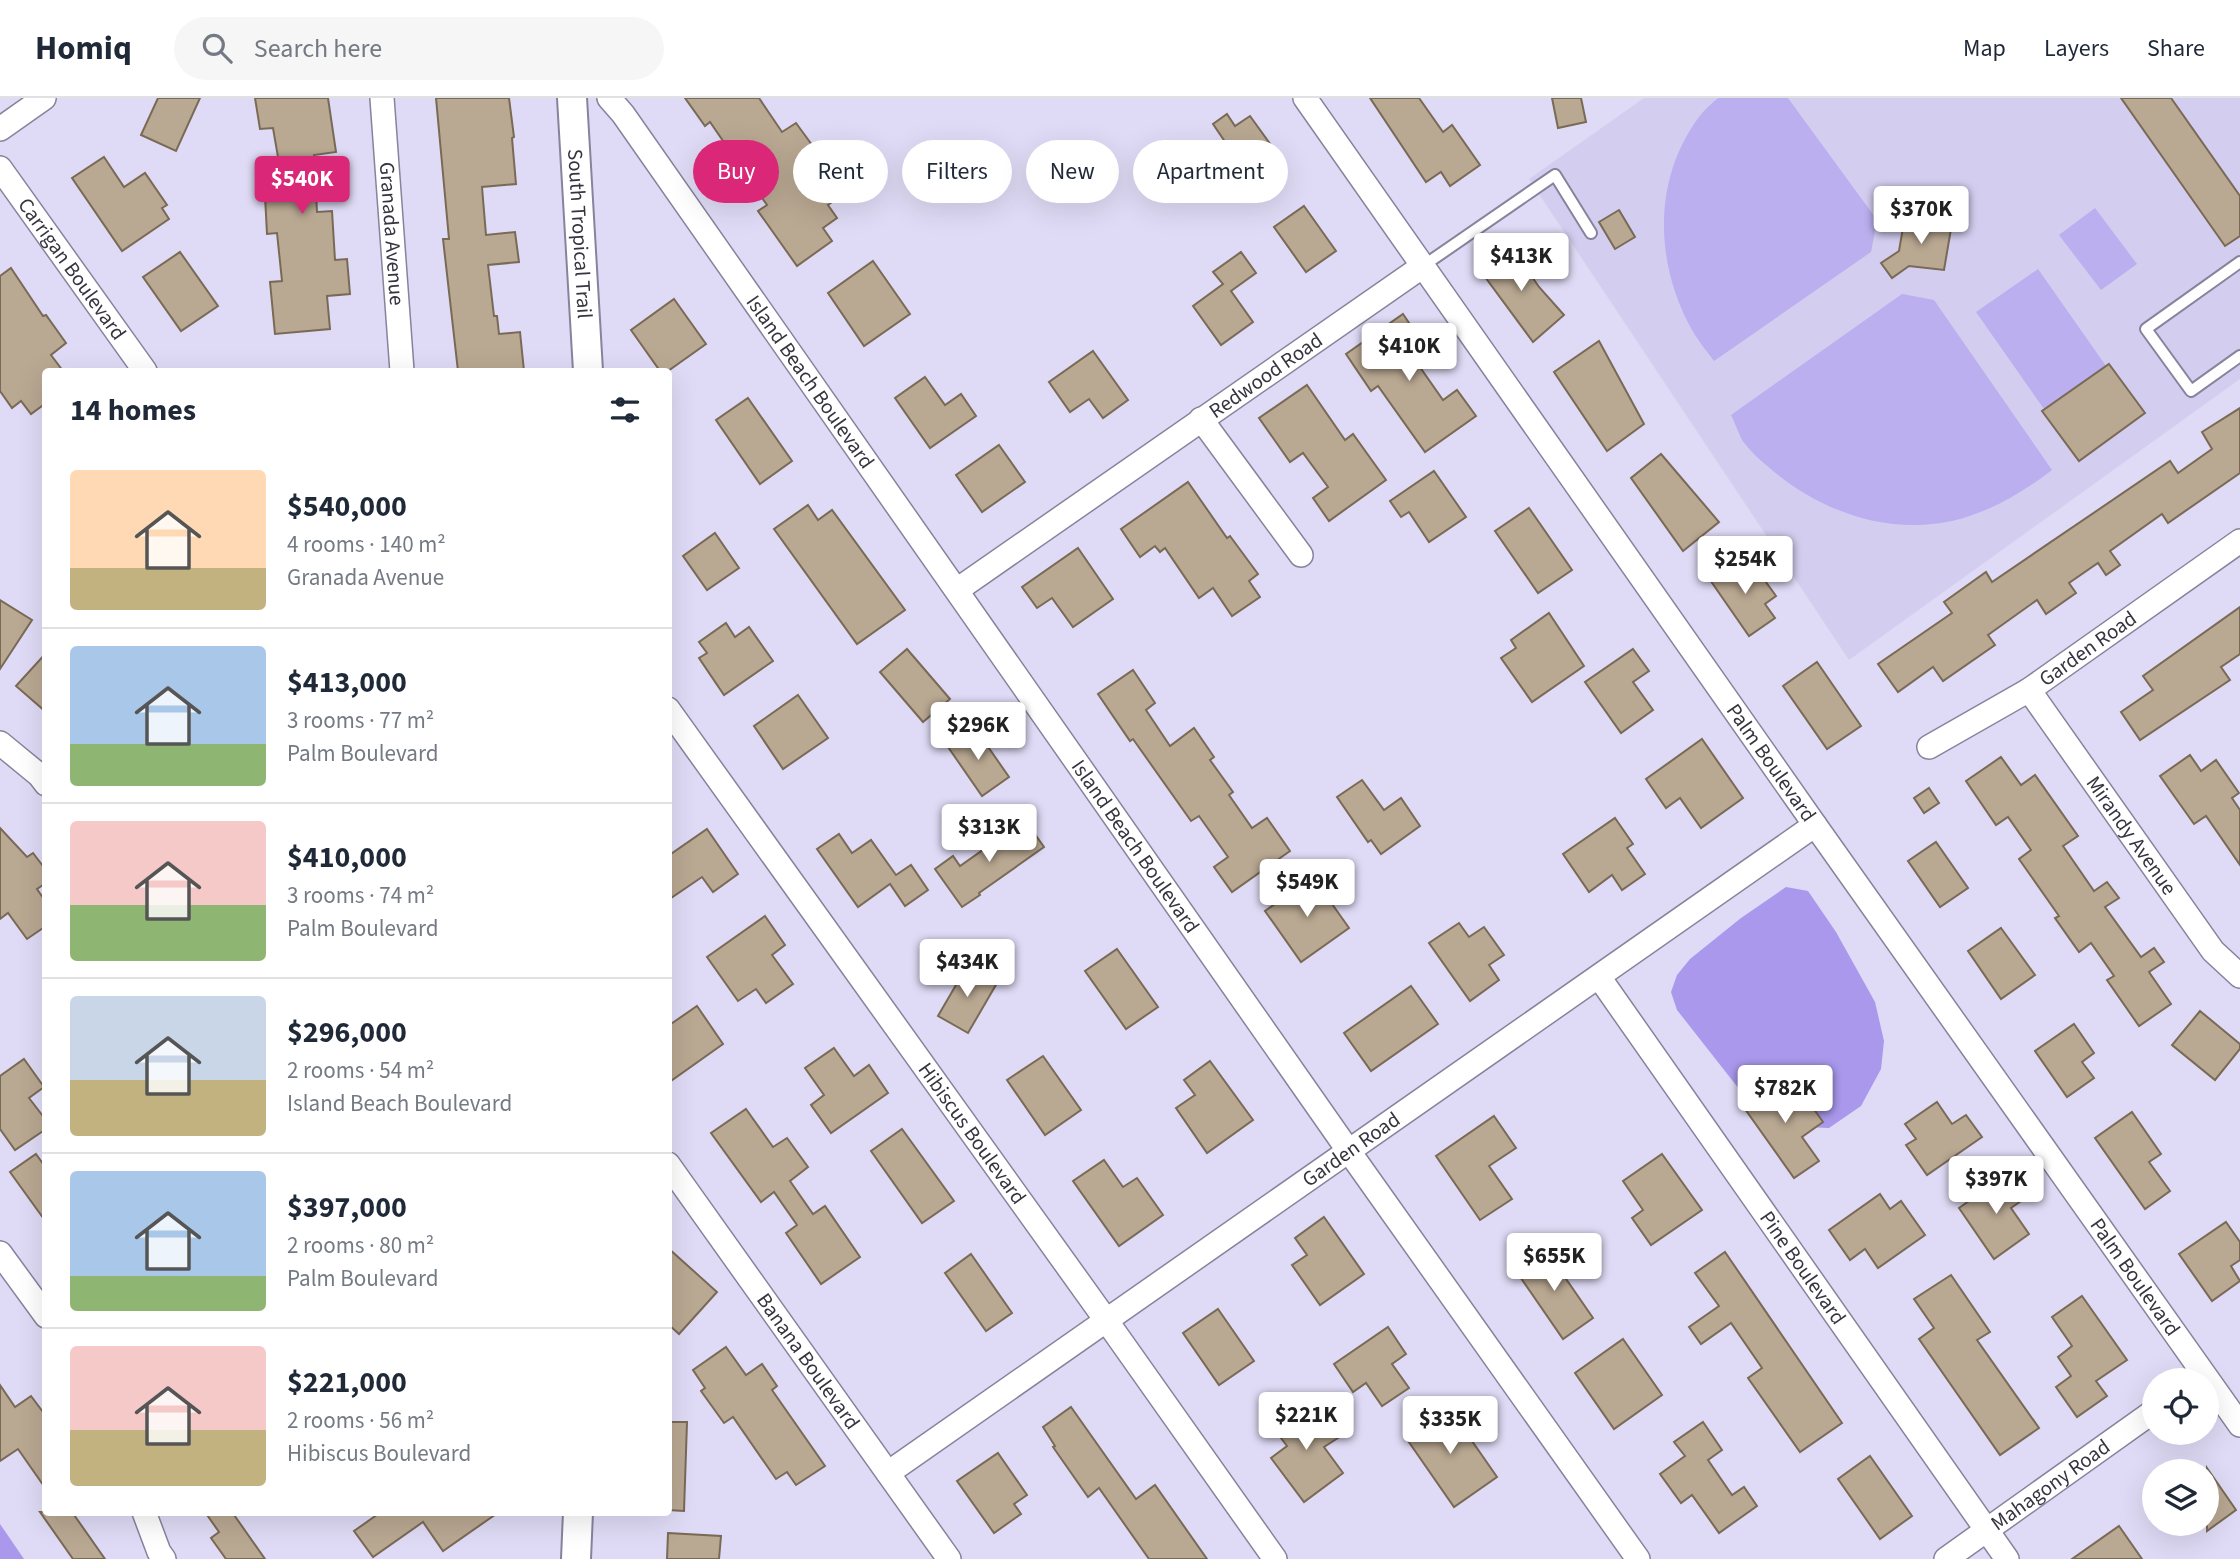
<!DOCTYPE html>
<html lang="en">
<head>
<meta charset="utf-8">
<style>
	:root { --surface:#fff; --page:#f6f6f7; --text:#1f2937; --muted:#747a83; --line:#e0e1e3; --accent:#db2777 }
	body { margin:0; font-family:"Source Sans 3",sans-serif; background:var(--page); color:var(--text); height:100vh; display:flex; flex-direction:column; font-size:26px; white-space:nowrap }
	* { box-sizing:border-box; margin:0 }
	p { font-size:23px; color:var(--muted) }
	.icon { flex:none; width:38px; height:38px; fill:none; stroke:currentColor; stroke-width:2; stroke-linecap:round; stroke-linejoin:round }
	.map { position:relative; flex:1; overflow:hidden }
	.side { position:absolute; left:42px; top:270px; width:630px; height:1148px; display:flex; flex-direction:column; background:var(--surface); border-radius:7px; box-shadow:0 7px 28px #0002 }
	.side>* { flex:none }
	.guide { position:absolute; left:693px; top:42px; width:665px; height:63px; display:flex; gap:14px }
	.fabs { position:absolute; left:2142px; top:1270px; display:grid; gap:14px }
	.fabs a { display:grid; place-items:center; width:77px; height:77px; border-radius:50%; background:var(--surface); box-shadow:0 7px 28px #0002; font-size:35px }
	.price { position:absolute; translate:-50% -60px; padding:0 16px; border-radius:7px; background:#fff; color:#222; font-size:23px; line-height:46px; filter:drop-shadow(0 2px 4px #0008) }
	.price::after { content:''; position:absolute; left:50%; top:42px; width:21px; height:16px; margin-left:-10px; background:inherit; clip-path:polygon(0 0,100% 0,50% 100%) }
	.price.active { background:var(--accent); color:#fff }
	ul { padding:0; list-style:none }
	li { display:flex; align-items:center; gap:21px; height:175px; padding:0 28px }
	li+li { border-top:2px solid var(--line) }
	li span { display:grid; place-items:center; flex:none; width:196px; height:140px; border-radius:7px; color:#555 }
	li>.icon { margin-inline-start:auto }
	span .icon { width:84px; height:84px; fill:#fffc; stroke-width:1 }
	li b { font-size:30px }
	h2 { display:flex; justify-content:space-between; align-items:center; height:84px; padding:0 28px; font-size:30px }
	.chip { padding:0 24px; border-radius:32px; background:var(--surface); box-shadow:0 7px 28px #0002; font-size:24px; line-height:63px }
	.chip.active { background:var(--accent); color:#fff }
	header { display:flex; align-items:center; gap:42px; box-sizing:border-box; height:98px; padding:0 35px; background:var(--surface); border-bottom:2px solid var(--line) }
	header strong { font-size:33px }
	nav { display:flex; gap:38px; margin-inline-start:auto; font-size:24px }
	.search { width:490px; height:63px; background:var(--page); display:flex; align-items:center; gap:18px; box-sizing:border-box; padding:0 24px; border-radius:38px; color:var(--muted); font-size:26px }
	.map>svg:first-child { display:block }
	.built { fill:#d3cdef }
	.green { fill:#bbafef }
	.water { fill:#a998eb }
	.building { fill:#b9a892; stroke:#796a56; stroke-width:2 }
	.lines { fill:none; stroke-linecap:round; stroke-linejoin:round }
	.service-casing { stroke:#87839c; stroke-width:14 }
	.minor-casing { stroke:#87839c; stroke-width:26 }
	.tertiary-casing { stroke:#87839c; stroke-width:32 }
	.service { stroke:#fff; stroke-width:10 }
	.minor { stroke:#fff; stroke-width:23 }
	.tertiary { stroke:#fff; stroke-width:28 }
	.labels { text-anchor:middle; stroke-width:6; stroke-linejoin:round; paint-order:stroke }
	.street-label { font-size:21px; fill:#36343f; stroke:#fff }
</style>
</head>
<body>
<header>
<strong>Homiq</strong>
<div class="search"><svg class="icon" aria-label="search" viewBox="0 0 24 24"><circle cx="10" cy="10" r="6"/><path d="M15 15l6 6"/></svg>Search here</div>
<nav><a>Map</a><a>Layers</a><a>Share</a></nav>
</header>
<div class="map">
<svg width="2240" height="1461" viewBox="0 0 2240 1461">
	<rect width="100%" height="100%" fill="#dfdbf6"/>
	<!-- built -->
	<polygon class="built" points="1644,0 2240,0 2240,281 1849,562 1529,81"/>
	<!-- green -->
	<g class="green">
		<path d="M1718,0H1788L1877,122L1871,154L1714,263C1707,253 1698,243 1692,232C1655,166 1652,82 1699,19C1704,12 1711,6 1718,0Z"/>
		<polygon points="2095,110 2137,166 2101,192 2059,137"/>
		<polygon points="2038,171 2106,268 2044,311 1976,214"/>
		<path d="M1902,196L1934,202L2052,372C2022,395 1990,414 1952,423C1888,437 1822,414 1772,372C1762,364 1750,353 1742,342C1738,334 1735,325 1731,317Z"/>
	</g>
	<!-- water -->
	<g class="water">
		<polygon points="1786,789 1808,793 1836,834 1875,904 1884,943 1881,971 1861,1008 1829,1030 1776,1028 1743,996 1677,912 1671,894 1677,877 1690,861 1741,820"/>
		<polygon points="0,1426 24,1461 0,1461"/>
	</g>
	<!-- building -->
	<g class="building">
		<polygon points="158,0 200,0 176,53 141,37"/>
		<polygon points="255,0 328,0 336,54 314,57 317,114 332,113 335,162 347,161 350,196 327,198 330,231 275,236 270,184 282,183 277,135 267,136 265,98 280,97 278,59 273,30 260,31"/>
		<polygon points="436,0 509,0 514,39 512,40 516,86 482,89 486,137 515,134 519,164 488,167 494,218 497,218 499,236 520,234 524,273 458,273 443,141 449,141"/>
		<polygon points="685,0 759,0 782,34 796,25 815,51 810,55 829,83 844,73 854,88 828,107 837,120 823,130 832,143 797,168 758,113 767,107 710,24 705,28"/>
		<polygon points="1370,0 1419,0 1443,34 1452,27 1480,67 1450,88 1441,74 1426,84"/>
		<polygon points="1552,0 1581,0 1586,24 1558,30"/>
		<polygon points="2121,0 2171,0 2240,98 2240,138 2225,148"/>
		<polygon points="1227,16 1235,28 1250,18 1281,61 1251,82 1213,26"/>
		<polygon points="104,59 124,89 145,75 167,107 162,110 169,121 122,153 72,80"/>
		<polygon points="1304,108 1336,153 1306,174 1274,129"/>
		<polygon points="1619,112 1635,139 1615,151 1599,124"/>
		<polygon points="1905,118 1952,125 1944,172 1909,168 1892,180 1881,165 1899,153"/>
		<polygon points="1511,148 1539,189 1564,217 1533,244 1477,168"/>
		<polygon points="180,154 218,208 181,233 143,179"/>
		<polygon points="1241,154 1256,175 1231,193 1253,224 1221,247 1193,208 1223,186 1213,174"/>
		<polygon points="873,163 910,216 864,248 828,195"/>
		<polygon points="11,170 43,218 46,217 66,245 51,257 63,273 46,273 46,305 31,316 21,303 12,310 0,293 0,178"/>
		<polygon points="674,201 706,246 668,273 660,273 631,232"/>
		<polygon points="1403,216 1428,253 1415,262 1443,302 1457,292 1476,318 1425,354 1378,288 1371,293 1346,256"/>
		<polygon points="1599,243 1644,326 1607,353 1554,274"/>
		<polygon points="1093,253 1128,302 1103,320 1089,301 1070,314 1049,284"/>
		<polygon points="2109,266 2145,315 2079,363 2042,313"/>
		<polygon points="925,279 945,307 961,296 976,318 930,350 895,300"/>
		<polygon points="1307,287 1345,342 1353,336 1386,382 1329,423 1313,400 1328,389 1303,355 1290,364 1259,320"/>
		<polygon points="748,300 792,363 760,386 716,322"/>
		<polygon points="2240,310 2240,375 2168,425 2162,416 2110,453 2120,467 2106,477 2098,465 2069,485 2076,495 2046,516 2037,502 1988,537 1995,547 1943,583 1933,569 1898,594 1878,566 1952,515 1944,504 1986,474 1992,484 2170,363 2178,375 2212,351 2202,334"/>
		<polygon points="999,347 1025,384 982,414 956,377"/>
		<polygon points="1661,356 1719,424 1683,453 1631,380"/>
		<polygon points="1434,373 1466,419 1429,444 1409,414 1401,419 1390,403"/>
		<polygon points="1188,384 1227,440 1230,438 1258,476 1249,483 1260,499 1232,518 1213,490 1199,500 1165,450 1160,454 1155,448 1140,459 1121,431"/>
		<polygon points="808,407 818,422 832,412 905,512 857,546 774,431"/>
		<polygon points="1529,410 1572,472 1538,495 1495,433"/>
		<polygon points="715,435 739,470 707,492 683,458"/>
		<polygon points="1078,450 1113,501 1073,529 1052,500 1037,510 1022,489"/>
		<polygon points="1731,463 1742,478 1755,469 1776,498 1765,506 1775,520 1749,538 1708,479"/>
		<polygon points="0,502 32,522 0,571"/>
		<polygon points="2240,509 2240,556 2221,569 2230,582 2140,642 2121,614 2153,592 2143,578"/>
		<polygon points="1549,515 1584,568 1532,604 1501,560 1516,550 1511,542"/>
		<polygon points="726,525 735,539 749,529 773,563 724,597 699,560 707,555 699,544"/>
		<polygon points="907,551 950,601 923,624 880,574"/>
		<polygon points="1633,551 1649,573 1633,584 1653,612 1621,635 1585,584"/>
		<polygon points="46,555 46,614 16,588"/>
		<polygon points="1817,564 1861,628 1827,651 1783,588"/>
		<polygon points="1133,572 1155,605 1146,612 1170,648 1194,630 1214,659 1210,662 1233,694 1229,697 1252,730 1267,720 1290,753 1232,794 1214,769 1228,759 1199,718 1191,723 1133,641 1130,643 1098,596"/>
		<polygon points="798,597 828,640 783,671 754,628"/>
		<polygon points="975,630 1009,679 982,698 948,649"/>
		<polygon points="1702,641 1743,700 1701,730 1680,700 1666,710 1646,681"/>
		<polygon points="2190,657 2201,673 2216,662 2239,695 2232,700 2240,712 2240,767 2206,718 2194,726 2160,678"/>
		<polygon points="2001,659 2021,687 2035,677 2078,738 2063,748 2094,793 2107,784 2119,800 2105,809 2141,859 2154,850 2164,864 2149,874 2171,906 2139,928 2107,882 2114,878 2091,845 2079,854 2055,820 2059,818 2019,761 2031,752 2008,719 1996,727 1966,683"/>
		<polygon points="1362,682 1384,712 1401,700 1420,728 1381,756 1371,742 1368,744 1337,699"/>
		<polygon points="1929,690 1939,705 1924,715 1914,700"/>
		<polygon points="1615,720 1633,746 1627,750 1645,776 1622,792 1612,777 1589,794 1563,756"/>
		<polygon points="1025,722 1044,749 979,795 980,797 962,809 935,771 953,758 960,768"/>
		<polygon points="0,730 27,759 33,755 46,772 46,785 37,791 46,804 46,828 27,841 8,815 0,821"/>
		<polygon points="707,731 738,776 713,794 702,779 668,802 668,758"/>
		<polygon points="839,736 852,755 871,742 896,777 911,767 928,792 905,808 890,786 858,809 817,751"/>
		<polygon points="1936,744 1968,790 1940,809 1908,763"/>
		<polygon points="1313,779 1349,830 1301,864 1265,813"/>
		<polygon points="765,818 785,847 772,857 793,886 766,905 756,891 738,903 707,859"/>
		<polygon points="1459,825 1469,839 1484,829 1504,857 1489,867 1499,882 1470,903 1429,845"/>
		<polygon points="2001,830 2035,877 2001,901 1968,853"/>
		<polygon points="1117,851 1158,909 1126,931 1085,873"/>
		<polygon points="967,868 997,885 968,935 938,918"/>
		<polygon points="1411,888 1438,926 1371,973 1344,935"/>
		<polygon points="697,908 723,946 668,985 668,928"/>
		<polygon points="2200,913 2240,946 2240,951 2215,982 2172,947"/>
		<polygon points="2074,926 2094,955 2082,964 2094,980 2067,999 2035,953"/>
		<polygon points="834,950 854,978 869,967 888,995 831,1035 811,1007 824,997 805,970"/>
		<polygon points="1043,958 1081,1012 1045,1037 1007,982"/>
		<polygon points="24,961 44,989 29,1000 46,1022 46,1031 15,1052 0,1031 0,978"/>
		<polygon points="1210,963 1253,1022 1207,1055 1176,1010 1195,997 1184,982"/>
		<polygon points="1768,984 1781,1003 1799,990 1823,1024 1802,1039 1819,1063 1794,1080 1740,1004"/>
		<polygon points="1937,1004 1952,1026 1966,1017 1982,1039 1927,1077 1906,1047 1916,1041 1905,1026"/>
		<polygon points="746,1011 773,1049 787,1040 808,1069 790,1083 813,1116 825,1108 860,1159 821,1186 786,1135 797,1127 774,1094 761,1104 711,1035"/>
		<polygon points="2132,1014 2161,1056 2149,1064 2170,1093 2145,1111 2095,1040"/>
		<polygon points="1494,1018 1516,1050 1489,1068 1512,1101 1480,1122 1436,1058"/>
		<polygon points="902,1031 954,1103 922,1125 871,1053"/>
		<polygon points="36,1056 46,1070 46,1124 10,1074"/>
		<polygon points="1662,1056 1702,1112 1651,1147 1632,1120 1643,1112 1623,1083"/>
		<polygon points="1104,1062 1123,1089 1137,1080 1163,1117 1119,1148 1073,1083"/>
		<polygon points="2007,1076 2024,1101 2011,1110 2029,1136 1994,1161 1959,1110"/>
		<polygon points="1880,1096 1890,1111 1901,1103 1925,1137 1878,1170 1865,1151 1850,1162 1829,1132"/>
		<polygon points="1324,1119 1364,1176 1320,1207 1292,1167 1307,1157 1295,1140"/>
		<polygon points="2226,1124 2240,1144 2240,1162 2231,1168 2240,1183 2212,1203 2179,1156"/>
		<polygon points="1544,1149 1593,1220 1563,1241 1514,1170"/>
		<polygon points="668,1150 717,1194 679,1236 668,1226"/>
		<polygon points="1725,1154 1842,1325 1800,1354 1748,1280 1762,1270 1731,1225 1701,1246 1689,1229 1719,1208 1695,1175"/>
		<polygon points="971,1156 1012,1215 986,1233 945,1175"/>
		<polygon points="1951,1177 1990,1234 1977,1242 2039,1330 2000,1357 1919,1241 1934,1230 1914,1201"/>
		<polygon points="2082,1198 2127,1262 2096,1283 2107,1298 2077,1319 2056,1289 2071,1278 2058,1259 2072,1248 2052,1219"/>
		<polygon points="1218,1211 1254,1263 1219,1287 1183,1235"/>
		<polygon points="1388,1229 1406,1256 1392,1266 1409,1290 1382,1308 1366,1285 1353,1294 1334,1266"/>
		<polygon points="1623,1241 1662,1297 1614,1331 1575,1275"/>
		<polygon points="726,1249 746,1277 762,1266 777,1288 772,1292 825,1368 796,1387 787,1374 776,1381 733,1319 724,1325 701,1293 705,1290 693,1272"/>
		<polygon points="0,1287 15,1309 31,1298 46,1318 46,1391 18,1351 0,1363"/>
		<polygon points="1299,1306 1311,1323 1323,1314 1341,1338 1324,1349 1343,1375 1304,1404 1271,1360 1287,1348 1271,1327"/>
		<polygon points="1447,1307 1497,1379 1454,1409 1404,1337"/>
		<polygon points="1071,1309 1136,1401 1155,1387 1207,1461 1149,1461 1099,1390 1088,1399 1053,1349 1055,1348 1043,1329"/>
		<polygon points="668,1324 687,1324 684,1413 668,1412"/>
		<polygon points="1703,1324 1722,1352 1708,1362 1732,1397 1744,1389 1757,1408 1719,1435 1692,1397 1681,1405 1660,1376 1685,1358 1674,1344"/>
		<polygon points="998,1355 1027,1397 1014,1406 1021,1416 994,1435 957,1383"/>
		<polygon points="1870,1358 1912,1418 1880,1441 1838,1381"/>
		<polygon points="2207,1370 2236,1412 2207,1433"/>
		<polygon points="40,1414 72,1414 105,1461 73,1461"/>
		<polygon points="205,1414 232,1414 265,1461 226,1461 211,1440 219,1434"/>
		<polygon points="381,1414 499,1414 443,1453 423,1424 373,1459 354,1433"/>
		<polygon points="2119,1428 2142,1461 2072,1461"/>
		<polygon points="668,1435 721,1438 719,1461 667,1461"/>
	</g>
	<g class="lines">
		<defs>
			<g id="service">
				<polyline points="2240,164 2146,231 2191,293 2240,258"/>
				<polyline points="1423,168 1555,77 1591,135"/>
			</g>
			<g id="minor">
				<path id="s1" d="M382,0L402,273"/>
				<path id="s2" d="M609,0L623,16L1348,1052L1638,1461"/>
				<path id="s3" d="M1305,0L1815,727L2240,1327"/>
				<polyline points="0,31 44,0"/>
				<path id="s4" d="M0,70L145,273"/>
				<polyline points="1201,321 1301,457"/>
				<path id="s5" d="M957,492L1423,168"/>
				<path id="s6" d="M2029,592L2213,853L2240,878"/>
				<path id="s7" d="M668,611L1106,1222L1275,1461"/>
				<polyline points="0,645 39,677 46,686"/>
				<path id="s8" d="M1929,649L2029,592L2240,443"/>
				<path id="s9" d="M1599,879L2007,1461"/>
				<path id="s10" d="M668,1066L949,1461"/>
				<polyline points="0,1155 46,1218"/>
				<path id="s11" d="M888,1375L1815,727"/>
				<polyline points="144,1414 159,1454 164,1461"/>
				<path id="s12" d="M1946,1461L2154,1313"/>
			</g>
			<g id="tertiary">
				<path id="s13" d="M572,0L588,273"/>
				<polyline points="576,1461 578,1414"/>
			</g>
		</defs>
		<!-- service casing -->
		<use href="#service" class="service-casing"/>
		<!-- minor casing -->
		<use href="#minor" class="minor-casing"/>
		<!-- tertiary casing -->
		<use href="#tertiary" class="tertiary-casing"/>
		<!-- service -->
		<use href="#service" class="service"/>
		<!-- minor -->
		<use href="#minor" class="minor"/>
		<!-- tertiary -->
		<use href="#tertiary" class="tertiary"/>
	</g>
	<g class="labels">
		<!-- street labels -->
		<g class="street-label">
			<text dy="7" stroke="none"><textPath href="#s1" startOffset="136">Granada Avenue</textPath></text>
			<text dy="7" stroke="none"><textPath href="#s13" startOffset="136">South Tropical Trail</textPath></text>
			<text dy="7" stroke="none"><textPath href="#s4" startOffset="124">Carrigan Boulevard</textPath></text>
			<text dy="7" stroke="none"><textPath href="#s5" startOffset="376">Redwood Road</textPath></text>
			<text dy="7" stroke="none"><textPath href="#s2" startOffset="348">Island Beach Boulevard</textPath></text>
			<text dy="7" stroke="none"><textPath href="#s8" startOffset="187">Garden Road</textPath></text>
			<text dy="7" stroke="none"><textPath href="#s3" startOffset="812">Palm Boulevard</textPath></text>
			<text dy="7" stroke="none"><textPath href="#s6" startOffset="178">Mirandy Avenue</textPath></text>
			<text dy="7" stroke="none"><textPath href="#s2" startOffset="915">Island Beach Boulevard</textPath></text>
			<text dy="7" stroke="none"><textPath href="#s7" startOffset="522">Hibiscus Boulevard</textPath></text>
			<text dy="7" stroke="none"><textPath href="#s11" startOffset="565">Garden Road</textPath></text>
			<text dy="7" stroke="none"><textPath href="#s9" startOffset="355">Pine Boulevard</textPath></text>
			<text dy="7" stroke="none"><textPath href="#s3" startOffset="1442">Palm Boulevard</textPath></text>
			<text dy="7" stroke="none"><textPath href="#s10" startOffset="242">Banana Boulevard</textPath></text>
			<text dy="7" stroke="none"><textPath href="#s12" startOffset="128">Mahagony Road</textPath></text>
		</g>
	</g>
</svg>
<div class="fabs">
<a><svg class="icon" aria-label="locate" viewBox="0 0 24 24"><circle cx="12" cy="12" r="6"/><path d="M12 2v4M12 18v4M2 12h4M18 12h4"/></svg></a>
<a><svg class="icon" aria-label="layers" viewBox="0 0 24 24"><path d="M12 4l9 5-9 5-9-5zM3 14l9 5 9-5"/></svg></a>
</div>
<b class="price active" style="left:302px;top:118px">$540K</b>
<b class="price" style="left:1921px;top:148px">$370K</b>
<b class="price" style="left:1521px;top:195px">$413K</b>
<b class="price" style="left:1409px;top:285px">$410K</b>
<b class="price" style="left:1745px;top:498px">$254K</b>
<b class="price" style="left:978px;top:664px">$296K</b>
<b class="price" style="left:989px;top:766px">$313K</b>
<b class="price" style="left:1307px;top:821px">$549K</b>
<b class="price" style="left:967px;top:901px">$434K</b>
<b class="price" style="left:1785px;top:1027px">$782K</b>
<b class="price" style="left:1996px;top:1118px">$397K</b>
<b class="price" style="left:1554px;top:1195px">$655K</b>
<b class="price" style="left:1306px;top:1354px">$221K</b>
<b class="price" style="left:1450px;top:1358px">$335K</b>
<div class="guide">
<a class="chip active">Buy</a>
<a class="chip">Rent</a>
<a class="chip">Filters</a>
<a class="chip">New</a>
<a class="chip">Apartment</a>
</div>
<section class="side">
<h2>14 homes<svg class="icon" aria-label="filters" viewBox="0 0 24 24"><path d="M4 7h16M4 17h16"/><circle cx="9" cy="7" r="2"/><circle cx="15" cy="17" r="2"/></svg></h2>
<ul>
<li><span style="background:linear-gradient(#ffd9b3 70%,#c2b280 0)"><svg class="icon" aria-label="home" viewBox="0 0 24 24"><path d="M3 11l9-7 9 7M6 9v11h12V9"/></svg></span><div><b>$540,000</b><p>4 rooms · 140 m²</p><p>Granada Avenue</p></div></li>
<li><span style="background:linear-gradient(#a9c7e8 70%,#8fb573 0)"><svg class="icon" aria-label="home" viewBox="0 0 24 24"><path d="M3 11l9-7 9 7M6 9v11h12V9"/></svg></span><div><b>$413,000</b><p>3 rooms · 77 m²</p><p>Palm Boulevard</p></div></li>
<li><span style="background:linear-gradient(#f6c9c9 60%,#8fb573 0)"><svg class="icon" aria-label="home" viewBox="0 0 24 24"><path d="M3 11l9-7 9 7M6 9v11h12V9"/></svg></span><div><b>$410,000</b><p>3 rooms · 74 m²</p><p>Palm Boulevard</p></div></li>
<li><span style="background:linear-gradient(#c9d6e8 60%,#c2b280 0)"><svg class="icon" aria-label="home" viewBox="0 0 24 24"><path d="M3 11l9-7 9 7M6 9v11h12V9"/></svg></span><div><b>$296,000</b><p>2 rooms · 54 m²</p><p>Island Beach Boulevard</p></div></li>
<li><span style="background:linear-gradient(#a9c7e8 75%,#8fb573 0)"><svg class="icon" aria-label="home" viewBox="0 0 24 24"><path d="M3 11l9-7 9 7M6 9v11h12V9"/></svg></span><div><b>$397,000</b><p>2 rooms · 80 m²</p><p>Palm Boulevard</p></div></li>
<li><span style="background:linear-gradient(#f6c9c9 60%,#c2b280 0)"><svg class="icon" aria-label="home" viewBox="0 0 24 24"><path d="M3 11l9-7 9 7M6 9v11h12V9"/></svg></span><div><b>$221,000</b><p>2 rooms · 56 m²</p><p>Hibiscus Boulevard</p></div></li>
</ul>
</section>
</div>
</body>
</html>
